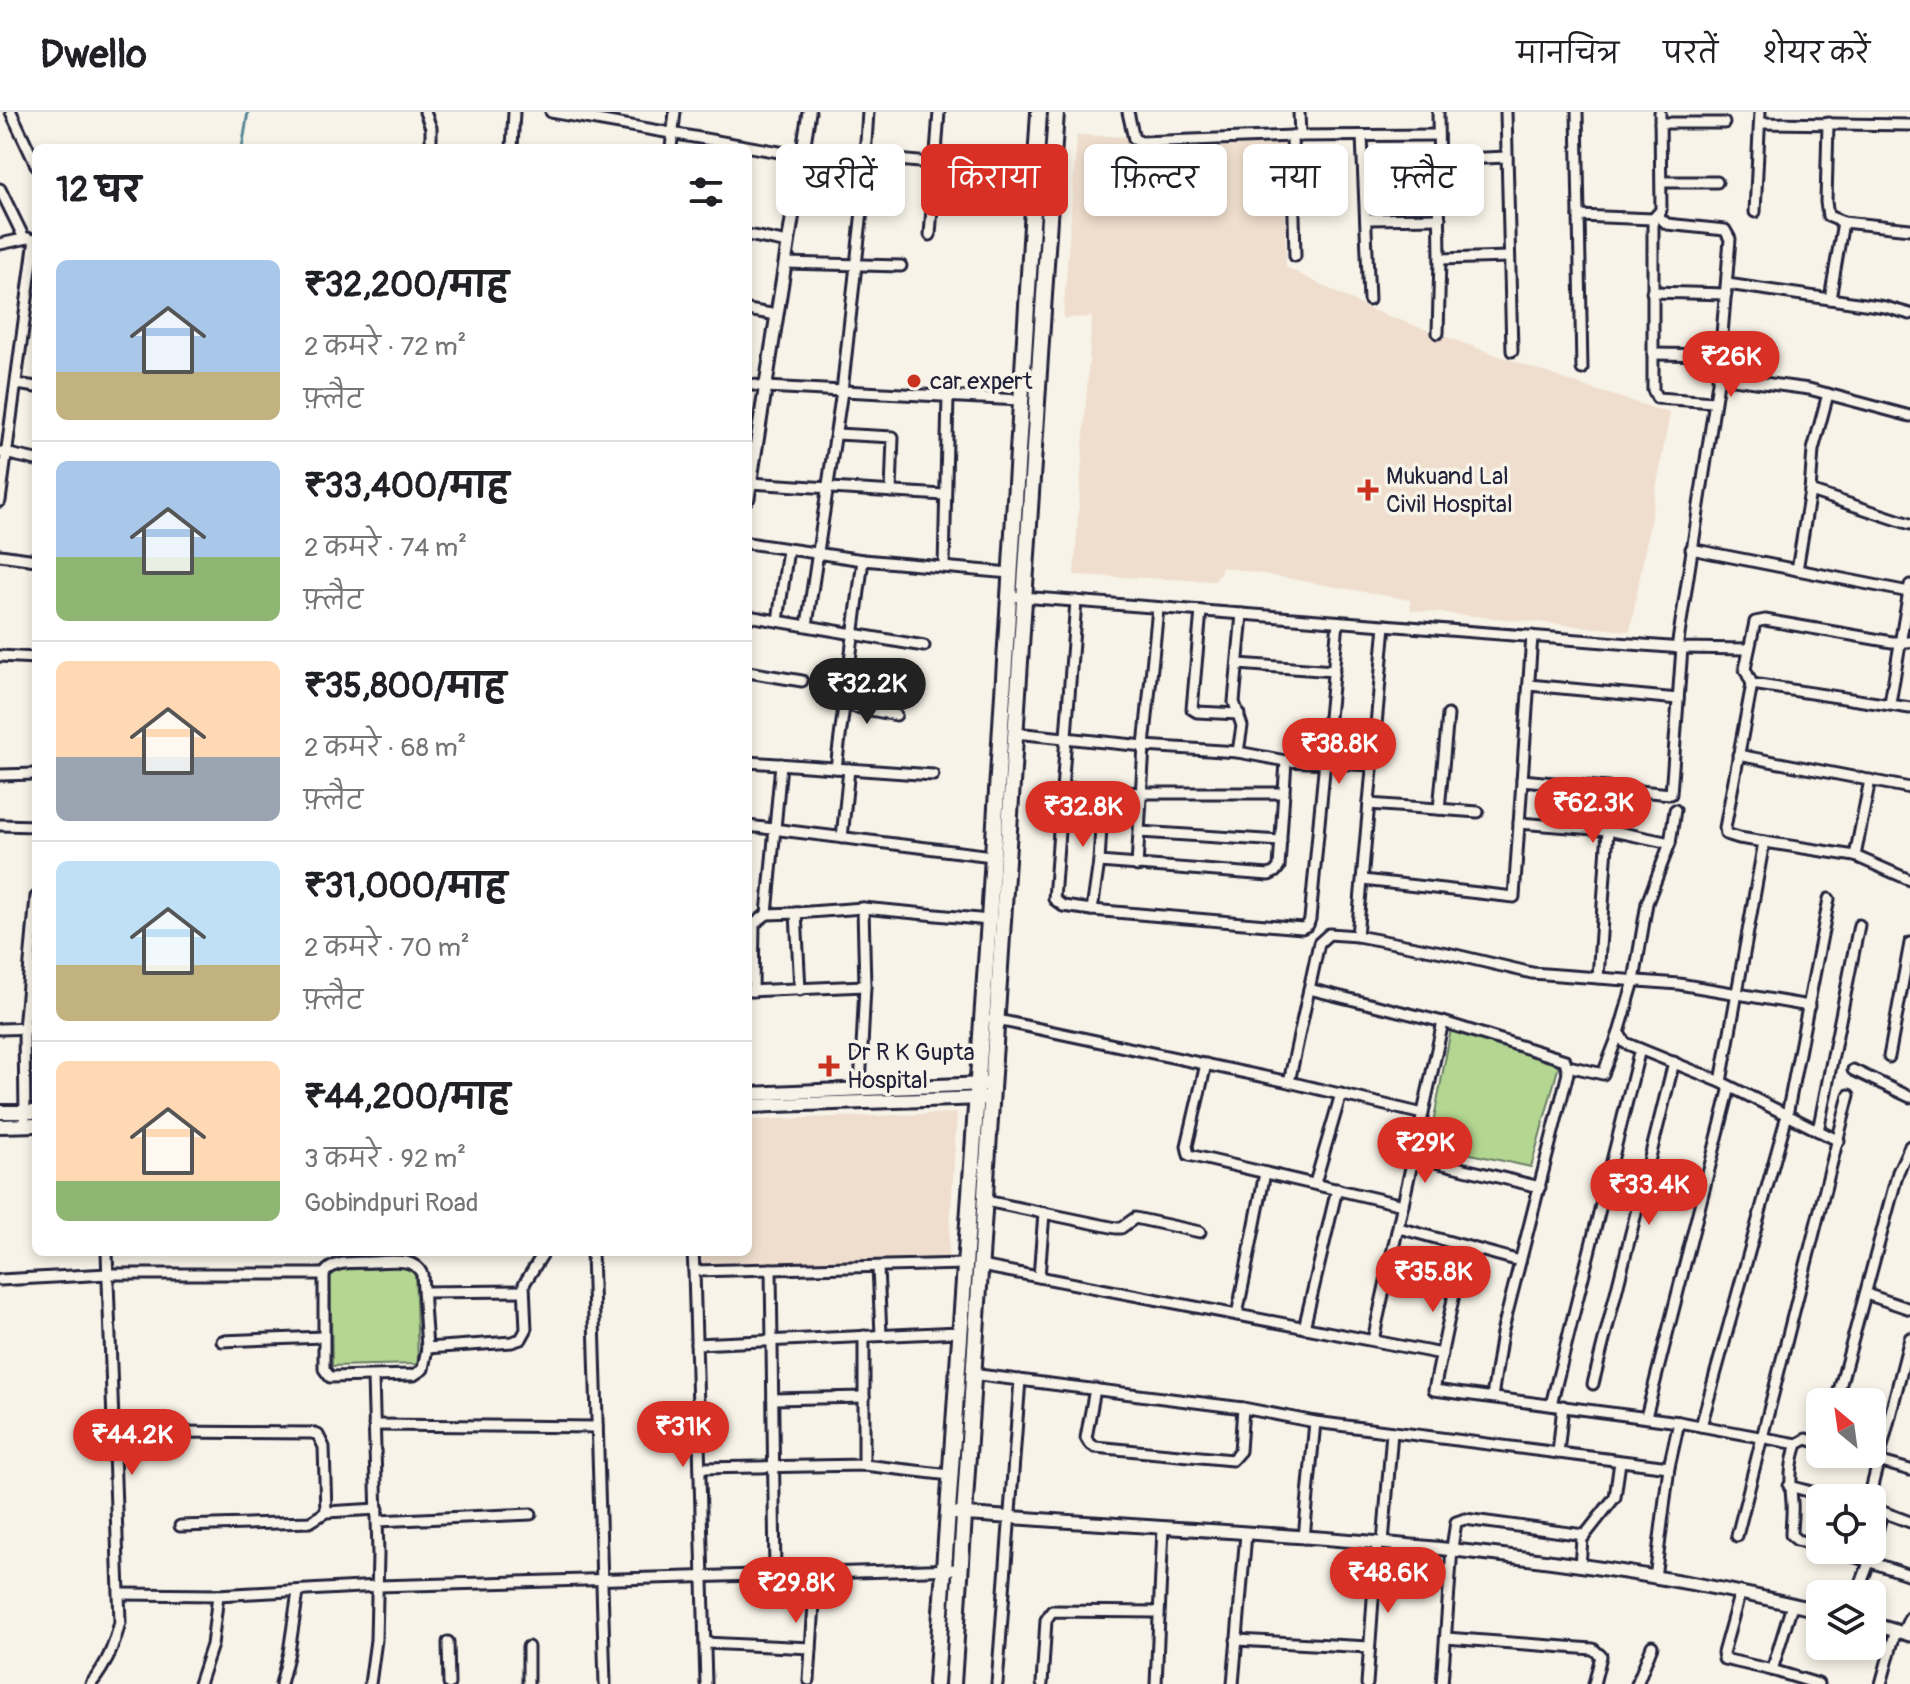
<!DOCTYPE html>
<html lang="hi">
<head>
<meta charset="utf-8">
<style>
	:root { --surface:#fff; --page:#f2f2f2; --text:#202124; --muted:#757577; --line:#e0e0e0; --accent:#d93025 }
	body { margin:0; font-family:Pangolin,"Playpen Sans Deva",sans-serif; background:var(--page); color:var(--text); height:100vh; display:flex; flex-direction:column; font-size:30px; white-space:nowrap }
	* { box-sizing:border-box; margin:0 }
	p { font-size:26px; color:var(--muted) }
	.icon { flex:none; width:44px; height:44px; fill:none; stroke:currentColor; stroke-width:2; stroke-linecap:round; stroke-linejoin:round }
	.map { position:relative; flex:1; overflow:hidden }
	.sheet { position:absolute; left:32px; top:32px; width:720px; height:1112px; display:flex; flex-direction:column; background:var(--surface); border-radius:12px; box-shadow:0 4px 12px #0003 }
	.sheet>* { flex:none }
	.banner { position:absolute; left:776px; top:32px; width:760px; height:72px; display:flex; gap:16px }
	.needle { width:52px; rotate:331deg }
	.tools { position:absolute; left:1806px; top:1276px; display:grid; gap:16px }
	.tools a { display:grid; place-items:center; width:80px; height:80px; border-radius:12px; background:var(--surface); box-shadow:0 4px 12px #0003; font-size:40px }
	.price { position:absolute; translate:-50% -68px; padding:0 18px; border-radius:28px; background:var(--accent); color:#fff; font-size:26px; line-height:52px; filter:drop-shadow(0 2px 4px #0008) }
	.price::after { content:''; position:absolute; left:50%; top:48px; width:24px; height:18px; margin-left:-12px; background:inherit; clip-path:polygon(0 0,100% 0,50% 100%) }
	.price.on { background:#222; color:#fff }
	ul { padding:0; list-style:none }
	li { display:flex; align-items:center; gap:24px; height:200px; padding:0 24px }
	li+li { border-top:2px solid var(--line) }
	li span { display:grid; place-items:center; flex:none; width:224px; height:160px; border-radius:12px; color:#555 }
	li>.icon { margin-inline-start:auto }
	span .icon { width:96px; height:96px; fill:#fffc; stroke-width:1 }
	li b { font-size:34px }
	h2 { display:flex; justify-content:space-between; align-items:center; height:96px; padding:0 24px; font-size:34px }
	.chip { padding:0 28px; border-radius:12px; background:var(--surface); box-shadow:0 4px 12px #0003; font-size:28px; line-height:72px }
	.chip.on { background:var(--accent); color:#fff }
	header { display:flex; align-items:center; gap:48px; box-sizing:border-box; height:112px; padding:0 40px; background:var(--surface); border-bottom:2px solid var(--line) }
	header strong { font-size:38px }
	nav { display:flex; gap:44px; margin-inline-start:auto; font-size:28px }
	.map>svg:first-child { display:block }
	.built { fill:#efdecd }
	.green { fill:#b3d691; stroke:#6a7c66; stroke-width:2 }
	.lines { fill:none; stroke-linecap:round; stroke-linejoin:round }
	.stream { stroke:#578797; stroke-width:3 }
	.minor-casing { stroke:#22223b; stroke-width:15 }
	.tertiary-casing { stroke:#22223b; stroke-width:17 }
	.secondary-casing { stroke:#22223b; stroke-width:18 }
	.primary-casing { stroke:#22223b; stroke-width:20 }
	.minor { stroke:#f7f3e8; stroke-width:9 }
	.tertiary { stroke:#f7f3e8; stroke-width:11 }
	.secondary { stroke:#f7f3e8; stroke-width:12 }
	.primary { stroke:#f7f3e8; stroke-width:14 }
	.poi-dot { fill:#c8321e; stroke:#f7f3e8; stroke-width:3 }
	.labels { text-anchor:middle; stroke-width:7; stroke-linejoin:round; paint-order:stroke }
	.poi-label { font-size:24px; fill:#22223b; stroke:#f7f3e8; text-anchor:start }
</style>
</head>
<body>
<header>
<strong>Dwello</strong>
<nav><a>मानचित्र</a><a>परतें</a><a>शेयर करें</a></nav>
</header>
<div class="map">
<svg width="1910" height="1572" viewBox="0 0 1910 1572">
	<rect width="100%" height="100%" fill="#f7f3e8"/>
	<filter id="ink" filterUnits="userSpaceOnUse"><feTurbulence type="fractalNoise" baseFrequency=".0125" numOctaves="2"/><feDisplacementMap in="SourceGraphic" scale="16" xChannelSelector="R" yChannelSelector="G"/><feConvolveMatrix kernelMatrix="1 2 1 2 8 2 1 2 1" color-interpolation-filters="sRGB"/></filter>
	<g filter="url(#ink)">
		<!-- built -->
		<g class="built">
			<polygon points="1077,23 1284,30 1286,155 1369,197 1586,275 1670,301 1630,519 1411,498 1410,488 1223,455 1215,469 1074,463 1092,205 1063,206"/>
			<polygon points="957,1001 948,1148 701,1155 700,1140 748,1140 748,1008"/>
		</g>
		<!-- green -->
		<g class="green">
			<polygon points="1451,917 1559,953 1531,1055 1429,1033"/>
			<polygon points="415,1155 418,1252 332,1254 330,1158"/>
		</g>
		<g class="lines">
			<!-- stream -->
			<polyline class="stream" points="242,36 248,0"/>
			<defs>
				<g id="minor">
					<polyline points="11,0 36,53"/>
					<polyline points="425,0 431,16 431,36"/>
					<polyline points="551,0 802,44"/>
					<polyline points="1128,0 1134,27 1141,30 1292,24 1438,23"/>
					<polyline points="1299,0 1300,24"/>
					<polyline points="1438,0 1440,147 1438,221"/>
					<polyline points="1506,0 1512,239"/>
					<polyline points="1577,0 1582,257"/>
					<polyline points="1660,0 1661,98 1653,107 1653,278 1657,286 1714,290"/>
					<polyline points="1660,11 1724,11"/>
					<polyline points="1760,11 1910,13"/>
					<polyline points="1828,11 1826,90 1828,104 1843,110 1910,117"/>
					<polyline points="1292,24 1295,144"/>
					<polyline points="1362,24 1369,188"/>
					<polyline points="512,36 514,0"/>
					<polyline points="671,36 675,0"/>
					<polyline points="803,39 1035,61"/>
					<polyline points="865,45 868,0"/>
					<polyline points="1439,48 1507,45"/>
					<polyline points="1662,70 1717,70"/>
					<polyline points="0,77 24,126"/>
					<polyline points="1755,100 1760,0"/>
					<polyline points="1579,104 1653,107"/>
					<polyline points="1658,104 1667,112 1725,118 1730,127 1718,270 1677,536"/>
					<polyline points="1366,107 1440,106"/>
					<polyline points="748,123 788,131"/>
					<polyline points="930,123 939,0"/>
					<polyline points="0,132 28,126"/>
					<polyline points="1440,147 1509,145"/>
					<polyline points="785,151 901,154"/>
					<polyline points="1727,172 1885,195 1910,202"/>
					<polyline points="1652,180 1726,182"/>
					<polyline points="1830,187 1843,110"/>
					<polyline points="748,198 777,203"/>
					<polyline points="1653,242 1720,243"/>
					<polyline points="1718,265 1809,277 1910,304"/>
					<polyline points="17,272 36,275"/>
					<polyline points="748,272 765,275 1020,288"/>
					<polyline points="836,322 893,325 891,380"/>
					<polyline points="0,340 36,348"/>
					<polyline points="750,371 944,383"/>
					<polyline points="1810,379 1910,412"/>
					<polyline points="0,389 35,127"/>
					<polyline points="748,431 863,448 1010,461"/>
					<polyline points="1691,437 1909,480"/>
					<polyline points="0,443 36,448"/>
					<polyline points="944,455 948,285"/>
					<polyline points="1797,458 1810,379 1813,338 1828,282"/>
					<polyline points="1009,484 1682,536 1748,537"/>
					<polyline points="1076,489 1054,787 1063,794 1092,798 1302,816 1308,813 1310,807 1338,510"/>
					<polyline points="1201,499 1192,597 1197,600 1239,602"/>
					<polyline points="748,504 924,534"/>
					<polyline points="778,509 788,437"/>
					<polyline points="807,513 842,279 868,45"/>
					<polyline points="1910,530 1892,530 1765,508 1755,510 1745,557 1752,572 1725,716 1726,722 1739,726 1855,744 1910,768"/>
					<polyline points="0,544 36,546"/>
					<polyline points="1238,552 1334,559"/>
					<polyline points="748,560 802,569"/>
					<polyline points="1752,572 1910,596"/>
					<polyline points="1529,573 1678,587"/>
					<polyline points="1890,591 1910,473"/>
					<polyline points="845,593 896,603"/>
					<polyline points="1015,621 1144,634 1238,640 1286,649 1371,653"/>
					<polyline points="1238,640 1242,614 1234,590 1242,502"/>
					<polyline points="1738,643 1910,676"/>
					<polyline points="748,650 933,663"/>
					<polyline points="836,656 863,448"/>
					<polyline points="0,663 36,662"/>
					<polyline points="1522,668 1671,682 1682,536"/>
					<polyline points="1064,676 1141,681 1284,681"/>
					<polyline points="1369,692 1478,700"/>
					<polyline points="1439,697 1448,603"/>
					<polyline points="1675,698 1670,731 1647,791 1634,869 1619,921 1625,931 1721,970 1839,1029"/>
					<polyline points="1519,711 1608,718 1670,731"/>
					<polyline points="0,713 36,714"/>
					<polyline points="748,714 992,744"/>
					<polyline points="1140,720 1281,729"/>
					<polyline points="842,726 849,657"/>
					<polyline points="1855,744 1870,668"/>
					<polyline points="1099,750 1269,763 1275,760 1279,755 1286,649"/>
					<polyline points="1137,754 1144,634 1158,496"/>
					<polyline points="1363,768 1514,785 1532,524"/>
					<polyline points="1092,798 1099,750 1103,679"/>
					<polyline points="796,801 863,796 989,808"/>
					<polyline points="767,802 781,652"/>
					<polyline points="1357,824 1385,513"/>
					<polyline points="1598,866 1608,718"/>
					<polyline points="1309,877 1443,910 1565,948 1568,961 1502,1221 1492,1285"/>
					<polyline points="748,879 865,874"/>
					<polyline points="753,879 754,812 767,802 796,801 800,878"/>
					<polyline points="993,907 1289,970 1423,1002"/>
					<polyline points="0,917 36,916"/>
					<polyline points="1889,945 1910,831"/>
					<polyline points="1206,952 1187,1034 1189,1043 1403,1093"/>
					<polyline points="1568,954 1603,962 1619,921"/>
					<polyline points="1853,958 1910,985"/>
					<polyline points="1289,970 1319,831 1329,822 1357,824 1447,841 1532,861 1679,872 1809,894"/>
					<polyline points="1721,970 1764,730"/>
					<polyline points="860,976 865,874 863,796"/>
					<polyline points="25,1006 24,917 36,785"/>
					<polyline points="1818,1019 1859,813"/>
					<polyline points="1414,1045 1540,1075"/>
					<polyline points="1315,1071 1341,982"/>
					<polyline points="986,1089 1116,1116 1121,1116 1135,1106 1200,1120"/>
					<polyline points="1399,1116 1520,1149"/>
					<polyline points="1464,1134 1434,1278 1679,1310 1797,1332"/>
					<polyline points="592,1140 605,1572"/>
					<polyline points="691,1140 693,1140 694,1159 706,1572"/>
					<path d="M372,1150C389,1150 413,1144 422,1162L427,1236L423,1257L414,1263L330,1265L324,1257V1162C334,1147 356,1151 372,1150Z"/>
					<polyline points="981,1154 1442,1242"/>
					<polyline points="878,1155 881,1223"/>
					<polyline points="771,1157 775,1462"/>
					<polyline points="694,1159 964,1152"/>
					<polyline points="1039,1165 1044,1101"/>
					<polyline points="0,1168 108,1162 324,1162"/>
					<polyline points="424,1180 523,1179"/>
					<polyline points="1866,1182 1910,1197"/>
					<polyline points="1237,1203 1265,1061"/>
					<polyline points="1304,1216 1337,1077"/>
					<polyline points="1373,1228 1443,910"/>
					<polyline points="222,1229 323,1225"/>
					<polyline points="696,1232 959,1220"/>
					<polyline points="427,1236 512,1230 521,1227 526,1218 524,1172 544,1140"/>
					<polyline points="971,1262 1243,1296 1315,1310 1669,1355"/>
					<polyline points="1593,1272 1674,950"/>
					<polyline points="1095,1277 1086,1326 1089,1331 1095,1335 1232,1348 1240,1339 1243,1296"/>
					<polyline points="773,1287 864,1285"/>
					<polyline points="1836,1290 1898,1060 1910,1034"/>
					<polyline points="1551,1293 1640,937"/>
					<polyline points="1646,1305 1730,975"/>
					<polyline points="374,1313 597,1315"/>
					<polyline points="1701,1314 1787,1003 1829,787"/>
					<polyline points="173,1320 312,1321 318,1323 324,1335 326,1400"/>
					<path d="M1820,1331L1806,1327L1797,1332C1790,1353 1790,1368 1792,1390C1793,1401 1791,1412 1791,1423L1797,1428L1820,1434"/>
					<polyline points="1558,1341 1563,1294"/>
					<polyline points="1853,1342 1910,1358"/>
					<polyline points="864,1353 864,1224"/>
					<polyline points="700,1356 864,1353 950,1363"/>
					<polyline points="1789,1374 1834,1386"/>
					<polyline points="1869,1386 1910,1226"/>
					<polyline points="1872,1396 1910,1410"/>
					<polyline points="378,1409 531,1402"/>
					<polyline points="180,1414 310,1410 326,1400 378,1397"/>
					<polyline points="1737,1424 1849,983"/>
					<polyline points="1304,1426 1315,1310"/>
					<polyline points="1383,1431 1392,1320"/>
					<polyline points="1834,1438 1910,1463"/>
					<polyline points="1580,1454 1582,1427 1615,1385 1620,1350"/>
					<polyline points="1655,1466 1669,1355 1679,1310"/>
					<polyline points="1740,1480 1723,1541 1724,1547 1772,1558 1818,1572"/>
					<polyline points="121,1482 218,1483 378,1474 960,1457"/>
					<polyline points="1857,1482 1870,1448 1882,1400"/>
					<polyline points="1903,1520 1910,1505"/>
					<polyline points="1446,1526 1593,1537 1601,1544 1594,1572"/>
					<polyline points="1236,1528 1369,1535"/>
					<polyline points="448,1530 449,1572"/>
					<polyline points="705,1531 811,1536"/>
					<polyline points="528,1535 528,1572"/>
					<polyline points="1772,1558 1792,1493"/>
					<polyline points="809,1568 816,1461"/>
					<path d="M91,1572C107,1552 114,1534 120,1510L107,1140"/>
					<polyline points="199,1572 212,1533 218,1483"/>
					<polyline points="281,1572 289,1540 298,1480"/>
					<polyline points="370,1572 376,1528 378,1442 373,1265"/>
					<polyline points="997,1572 1020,1268"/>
					<polyline points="1042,1572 1046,1508 1052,1499 1158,1500"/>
					<polyline points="1156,1572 1163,1416"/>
					<polyline points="1233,1572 1246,1422"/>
					<polyline points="1367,1572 1377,1431"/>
					<polyline points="1442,1572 1452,1436 1456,1410 1465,1407 1584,1423"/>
					<polyline points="1637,1572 1652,1534"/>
					<polyline points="1881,1572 1896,1518"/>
				</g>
				<g id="tertiary">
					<polyline points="748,386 809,0"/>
					<path d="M947,1401C1239,1423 1535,1428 1820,1499"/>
					<polyline points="1872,1512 1910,1523"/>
				</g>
				<g id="secondary">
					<polyline points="748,982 985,972"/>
					<polyline points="748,994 984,986"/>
					<polyline points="0,1000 36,1000"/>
					<polyline points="0,1014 36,1013"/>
				</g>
				<g id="primary">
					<polyline points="936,1572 989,808 1039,0"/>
					<polyline points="953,1572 1056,0"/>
				</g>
			</defs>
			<!-- minor casing -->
			<use href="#minor" class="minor-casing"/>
			<!-- tertiary casing -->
			<use href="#tertiary" class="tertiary-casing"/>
			<!-- secondary casing -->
			<use href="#secondary" class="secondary-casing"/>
			<!-- primary casing -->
			<use href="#primary" class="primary-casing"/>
			<!-- minor -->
			<use href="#minor" class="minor"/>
			<!-- tertiary -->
			<use href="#tertiary" class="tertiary"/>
			<!-- secondary -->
			<use href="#secondary" class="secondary"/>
			<!-- primary -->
			<use href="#primary" class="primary"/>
		</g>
	</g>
	<!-- markers -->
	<g class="poi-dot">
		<circle cx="914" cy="269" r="8"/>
		<path d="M1364 366h8v8h8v8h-8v8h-8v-8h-8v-8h8z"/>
		<path d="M825 942h8v8h8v8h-8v8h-8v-8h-8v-8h8z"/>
	</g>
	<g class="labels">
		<!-- poi labels -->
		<g class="poi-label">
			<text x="930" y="277">car expert</text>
			<text x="1386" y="372">Mukuand Lal<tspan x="1386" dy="28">Civil Hospital</tspan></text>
			<text x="847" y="948">Dr R K Gupta<tspan x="847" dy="28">Hospital</tspan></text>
		</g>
	</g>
</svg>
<div class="tools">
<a><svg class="needle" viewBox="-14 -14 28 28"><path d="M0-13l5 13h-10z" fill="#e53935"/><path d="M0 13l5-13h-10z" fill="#757577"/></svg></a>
<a><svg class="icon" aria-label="locate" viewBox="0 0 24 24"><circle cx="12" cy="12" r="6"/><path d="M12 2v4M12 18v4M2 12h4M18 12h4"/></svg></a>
<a><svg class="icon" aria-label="layers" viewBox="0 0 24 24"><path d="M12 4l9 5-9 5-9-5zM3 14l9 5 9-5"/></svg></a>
</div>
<b class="price" style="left:1731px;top:287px">₹26K</b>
<b class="price on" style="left:867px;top:614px">₹32.2K</b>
<b class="price" style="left:1339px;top:674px">₹38.8K</b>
<b class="price" style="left:1593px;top:733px">₹62.3K</b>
<b class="price" style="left:1083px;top:737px">₹32.8K</b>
<b class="price" style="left:1425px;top:1073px">₹29K</b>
<b class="price" style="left:1649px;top:1115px">₹33.4K</b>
<b class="price" style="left:1433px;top:1202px">₹35.8K</b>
<b class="price" style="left:683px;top:1357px">₹31K</b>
<b class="price" style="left:132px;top:1365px">₹44.2K</b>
<b class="price" style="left:1388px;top:1503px">₹48.6K</b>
<b class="price" style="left:796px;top:1513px">₹29.8K</b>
<div class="banner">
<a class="chip">खरीदें</a>
<a class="chip on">किराया</a>
<a class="chip">फ़िल्टर</a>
<a class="chip">नया</a>
<a class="chip">फ़्लैट</a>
</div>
<section class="sheet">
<h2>12 घर<svg class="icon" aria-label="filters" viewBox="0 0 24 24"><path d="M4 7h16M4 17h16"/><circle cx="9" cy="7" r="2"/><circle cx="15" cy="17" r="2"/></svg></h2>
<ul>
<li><span style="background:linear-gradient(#a9c7e8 70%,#c2b280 0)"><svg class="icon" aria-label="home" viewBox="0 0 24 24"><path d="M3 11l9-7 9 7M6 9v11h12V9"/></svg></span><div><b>₹32,200/माह</b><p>2 कमरे · 72 m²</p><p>फ़्लैट</p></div></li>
<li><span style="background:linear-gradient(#a9c7e8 60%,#8fb573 0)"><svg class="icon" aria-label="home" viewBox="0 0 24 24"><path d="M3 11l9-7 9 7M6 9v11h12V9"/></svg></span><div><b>₹33,400/माह</b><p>2 कमरे · 74 m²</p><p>फ़्लैट</p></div></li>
<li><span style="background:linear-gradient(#ffd9b3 60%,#9aa5b1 0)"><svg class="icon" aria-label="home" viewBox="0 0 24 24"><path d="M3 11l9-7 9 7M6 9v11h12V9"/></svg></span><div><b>₹35,800/माह</b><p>2 कमरे · 68 m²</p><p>फ़्लैट</p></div></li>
<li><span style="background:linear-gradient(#bfe0f5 65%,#c2b280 0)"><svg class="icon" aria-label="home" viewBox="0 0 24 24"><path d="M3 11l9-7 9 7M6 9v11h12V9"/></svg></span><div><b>₹31,000/माह</b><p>2 कमरे · 70 m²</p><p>फ़्लैट</p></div></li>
<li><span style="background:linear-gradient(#ffd9b3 75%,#8fb573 0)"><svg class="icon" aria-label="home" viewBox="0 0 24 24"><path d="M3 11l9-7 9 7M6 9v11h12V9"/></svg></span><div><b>₹44,200/माह</b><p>3 कमरे · 92 m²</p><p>Gobindpuri Road</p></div></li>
</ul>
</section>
</div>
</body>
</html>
